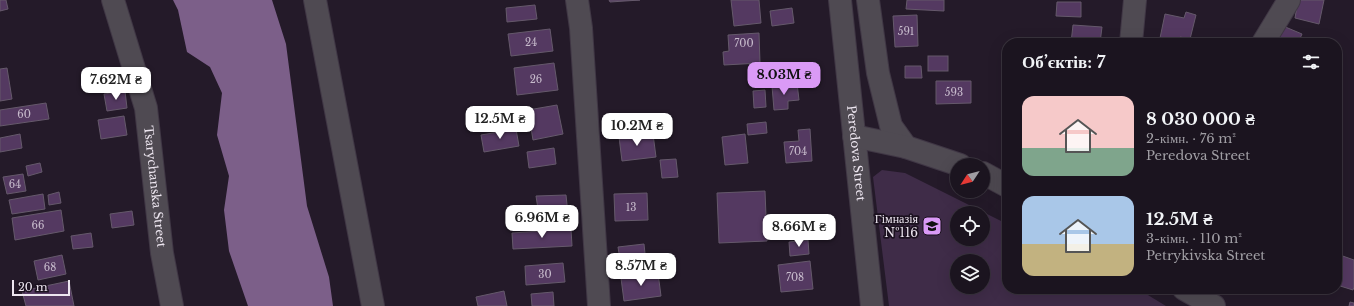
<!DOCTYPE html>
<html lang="uk">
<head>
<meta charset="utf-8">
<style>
	:root { --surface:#1b141f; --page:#241d28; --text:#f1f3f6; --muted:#a09ea4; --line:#39333d; --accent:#da9af6 }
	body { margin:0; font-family:"Libre Baskerville",serif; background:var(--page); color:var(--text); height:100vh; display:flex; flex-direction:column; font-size:15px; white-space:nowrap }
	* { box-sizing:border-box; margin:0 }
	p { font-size:13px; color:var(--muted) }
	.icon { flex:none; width:22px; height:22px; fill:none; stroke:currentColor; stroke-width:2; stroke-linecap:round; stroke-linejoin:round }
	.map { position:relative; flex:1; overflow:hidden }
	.side { position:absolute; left:1002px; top:38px; width:340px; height:256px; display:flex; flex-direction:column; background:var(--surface); border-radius:16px; box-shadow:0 4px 16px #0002,0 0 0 1px var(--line) }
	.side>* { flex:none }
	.needle { width:26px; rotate:234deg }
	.tools { position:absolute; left:950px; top:158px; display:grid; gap:8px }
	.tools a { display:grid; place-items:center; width:40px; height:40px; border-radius:50%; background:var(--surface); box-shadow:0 4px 16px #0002,0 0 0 1px var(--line); font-size:20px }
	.scale { position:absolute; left:12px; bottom:10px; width:58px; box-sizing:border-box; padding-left:4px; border:2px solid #ede6f0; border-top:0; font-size:11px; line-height:14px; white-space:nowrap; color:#ede6f0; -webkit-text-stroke:3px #1b111f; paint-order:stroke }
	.price { position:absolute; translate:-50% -34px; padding:0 9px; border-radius:8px; background:#fff; color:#222; font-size:13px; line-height:26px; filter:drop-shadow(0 1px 2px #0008) }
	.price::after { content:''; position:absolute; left:50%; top:24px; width:12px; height:9px; margin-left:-6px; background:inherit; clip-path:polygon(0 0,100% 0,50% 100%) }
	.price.active { background:var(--accent); color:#111 }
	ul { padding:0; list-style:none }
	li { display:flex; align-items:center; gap:12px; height:100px; padding:0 20px }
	li span { display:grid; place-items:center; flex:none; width:112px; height:80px; border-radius:12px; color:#555 }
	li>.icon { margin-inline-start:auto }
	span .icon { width:48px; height:48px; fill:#fffc; stroke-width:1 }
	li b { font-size:17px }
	h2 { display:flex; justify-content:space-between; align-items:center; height:48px; padding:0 20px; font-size:17px }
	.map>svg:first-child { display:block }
	.green { fill:#3f2c48; fill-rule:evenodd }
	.water { fill:#7c5f89 }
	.building { fill:#543961; stroke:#65596b }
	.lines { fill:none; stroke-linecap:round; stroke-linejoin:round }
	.minor-casing { stroke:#403745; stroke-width:24 }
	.minor { stroke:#4f4a52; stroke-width:22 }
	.labels { text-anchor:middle; stroke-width:3.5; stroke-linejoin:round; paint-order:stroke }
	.number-label { font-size:10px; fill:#c7bbcc }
	.street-label { font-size:12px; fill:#ede6f0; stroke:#1b111f }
	.poi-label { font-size:12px; fill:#ede6f0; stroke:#1b111f; text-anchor:end }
</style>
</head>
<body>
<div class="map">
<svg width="1354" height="306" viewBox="0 0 1354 306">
	<rect width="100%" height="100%" fill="#241a29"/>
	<!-- green -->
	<path class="green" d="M882,170L905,173L1007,224V289H1138L1166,306H889L873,177ZM957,213H983V239H957ZM957,261H983V287H957Z"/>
	<!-- water -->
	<polygon class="water" points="173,0 272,0 286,44 307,206 329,277 333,306 248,306 229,251 224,210 229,176 217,135 222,93 210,67 187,52 178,10"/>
	<!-- building -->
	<g class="building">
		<polygon points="0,0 6,0 8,9 0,11"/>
		<polygon points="609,0 640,0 610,2"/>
		<polygon points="731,0 759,0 761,23 734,26"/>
		<polygon points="907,0 944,0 944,11 906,9"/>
		<polygon points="1298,0 1324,0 1319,24 1295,18"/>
		<polygon points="1057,2 1081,2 1081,17 1056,16"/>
		<polygon points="535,5 537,19 507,22 506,8"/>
		<polygon points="792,8 794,23 772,26 770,11"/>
		<polygon points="1186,12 1196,15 1190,39 1180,37 1179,43 1159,43 1165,14 1184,18"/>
		<polygon points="917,15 918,46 895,47 893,16"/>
		<polygon points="1073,25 1102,27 1100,43 1071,43"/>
		<polygon points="1283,26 1302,34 1298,43 1286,43 1277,39"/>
		<polygon points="550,29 553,51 511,56 508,34"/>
		<polygon points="759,33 760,63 724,65 723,52 729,51 728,35"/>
		<rect x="928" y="56" width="20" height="15"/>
		<polygon points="554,63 558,90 517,95 514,68"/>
		<polygon points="777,63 778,73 759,76 757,66"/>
		<polygon points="905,66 921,66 922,78 905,78"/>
		<polygon points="7,68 12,99 0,101 0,69"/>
		<polygon points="936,81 971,81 971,103 936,104"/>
		<polygon points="797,83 799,100 788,101 788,109 774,110 772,86"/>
		<polygon points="765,90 766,107 754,108 753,91"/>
		<polygon points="125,91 127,108 107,111 104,94"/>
		<polygon points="46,103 49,119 0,126 0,110"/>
		<polygon points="557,105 563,134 533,140 528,110"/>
		<polygon points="124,116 127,135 101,139 98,120"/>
		<polygon points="766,122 767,133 748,135 747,124"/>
		<polygon points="516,129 519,146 484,152 481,135"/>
		<polygon points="810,129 812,161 786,163 784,142 799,141 798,130"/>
		<polygon points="20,134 22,148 0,152 0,138"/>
		<polygon points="653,134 656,157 622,161 619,137"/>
		<polygon points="745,134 748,163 725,165 722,137"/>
		<polygon points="554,148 556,164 529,168 527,152"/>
		<polygon points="676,159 678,177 662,178 660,160"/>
		<polygon points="40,163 42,172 28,176 26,166"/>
		<polygon points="23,174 26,191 7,194 3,177"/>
		<polygon points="765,191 767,241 719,243 717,193"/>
		<polygon points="59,192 61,203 49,205 48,195"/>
		<polygon points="647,193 648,220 615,221 614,194"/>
		<polygon points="43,194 45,209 12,214 9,200"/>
		<polygon points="566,195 568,214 555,214 556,226 526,228 524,210 538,209 536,196"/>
		<polygon points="61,210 64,231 15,240 12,218"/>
		<polygon points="132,211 134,225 112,228 110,214"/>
		<polygon points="571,229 572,246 513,249 512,233"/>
		<polygon points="91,233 93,247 73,249 71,236"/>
		<polygon points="808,240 809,254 790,256 789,242"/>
		<polygon points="644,244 646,263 621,266 618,247"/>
		<polygon points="1337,254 1354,260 1354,287 1353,290 1337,285"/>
		<polygon points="62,255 66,274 38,280 34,261"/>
		<polygon points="810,261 813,289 781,292 778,265"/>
		<polygon points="563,263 565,282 526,285 525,266"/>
		<polygon points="658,273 661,296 624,301 621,278"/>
		<polygon points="69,281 74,306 26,306 22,291"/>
		<polygon points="504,291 507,306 478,306 476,297"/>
		<polygon points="553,292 554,306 532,306 531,294"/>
		<polygon points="1350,302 1354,303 1354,306 1349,306"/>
	</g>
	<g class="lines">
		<defs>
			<g id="minor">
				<path id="s1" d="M113,0L146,108L162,253L172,306"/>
				<polyline points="315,0 373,306"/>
				<polyline points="577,0 581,28 599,306"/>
				<path id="s2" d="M840,0L872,306"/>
				<polyline points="868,0 878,73 891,126 906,147"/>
				<polyline points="1131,43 1135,0"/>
				<polyline points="1263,43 1289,0"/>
				<polyline points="854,136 906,147 960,165"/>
				<polyline points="983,173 1007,186"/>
				<polyline points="1184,289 1214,306"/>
			</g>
		</defs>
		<!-- minor casing -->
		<use href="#minor" class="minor-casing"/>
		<!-- minor -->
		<use href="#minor" class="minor"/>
	</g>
	<!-- icons -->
	<defs>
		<symbol id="school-square" viewBox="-11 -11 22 22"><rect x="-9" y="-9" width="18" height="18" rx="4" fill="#da9af6" stroke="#1b111f"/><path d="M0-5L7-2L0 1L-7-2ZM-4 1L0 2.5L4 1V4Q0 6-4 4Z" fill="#111"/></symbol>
	</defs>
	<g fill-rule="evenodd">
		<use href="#school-square" x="921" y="215" width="22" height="22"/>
	</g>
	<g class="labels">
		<!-- number labels -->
		<g class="number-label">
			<text x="906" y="35">591</text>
			<text x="531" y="46">24</text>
			<text x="744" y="47">700</text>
			<text x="536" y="83">26</text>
			<text x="954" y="96">593</text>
			<text x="24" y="118">60</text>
			<text x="798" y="155">704</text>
			<text x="15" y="188">64</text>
			<text x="631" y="211">13</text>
			<text x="38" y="229">66</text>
			<text x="50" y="271">68</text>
			<text x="545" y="278">30</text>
			<text x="795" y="281">708</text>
		</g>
		<!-- street labels -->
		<g class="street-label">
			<text dy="4" stroke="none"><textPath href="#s2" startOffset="154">Peredova Street</textPath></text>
			<text dy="4" stroke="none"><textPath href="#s1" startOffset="192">Tsarychanska Street</textPath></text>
		</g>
		<!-- poi labels -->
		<g class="poi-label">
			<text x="918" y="223">Гімназія<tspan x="918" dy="14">№116</tspan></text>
		</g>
	</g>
</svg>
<div class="tools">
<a><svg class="needle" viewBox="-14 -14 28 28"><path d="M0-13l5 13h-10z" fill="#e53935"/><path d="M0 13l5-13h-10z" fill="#a09ea4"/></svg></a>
<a><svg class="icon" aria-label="locate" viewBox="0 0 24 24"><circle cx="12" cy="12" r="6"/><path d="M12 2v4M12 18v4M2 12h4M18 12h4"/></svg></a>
<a><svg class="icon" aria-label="layers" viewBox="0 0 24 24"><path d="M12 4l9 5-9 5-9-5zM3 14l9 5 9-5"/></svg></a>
</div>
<div class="scale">20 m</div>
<b class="price active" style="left:784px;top:96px">8.03M ₴</b>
<b class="price" style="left:116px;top:101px">7.62M ₴</b>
<b class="price" style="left:500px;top:140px">12.5M ₴</b>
<b class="price" style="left:637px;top:147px">10.2M ₴</b>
<b class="price" style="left:542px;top:239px">6.96M ₴</b>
<b class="price" style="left:799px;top:248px">8.66M ₴</b>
<b class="price" style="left:641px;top:287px">8.57M ₴</b>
<section class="side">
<h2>Об’єктів: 7<svg class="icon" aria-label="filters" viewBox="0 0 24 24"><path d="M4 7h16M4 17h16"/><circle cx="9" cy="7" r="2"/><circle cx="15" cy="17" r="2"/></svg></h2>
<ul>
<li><span style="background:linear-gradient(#f6c9c9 65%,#7fa58c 0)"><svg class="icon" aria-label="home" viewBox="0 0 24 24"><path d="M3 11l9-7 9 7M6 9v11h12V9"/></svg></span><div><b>8 030 000 ₴</b><p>2-кімн. · 76 m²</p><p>Peredova Street</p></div></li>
<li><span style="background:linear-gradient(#a9c7e8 60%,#c2b280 0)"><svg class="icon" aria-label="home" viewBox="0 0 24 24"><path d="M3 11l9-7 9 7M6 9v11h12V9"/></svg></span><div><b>12.5M ₴</b><p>3-кімн. · 110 m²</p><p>Petrykivska Street</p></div></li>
</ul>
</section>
</div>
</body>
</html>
